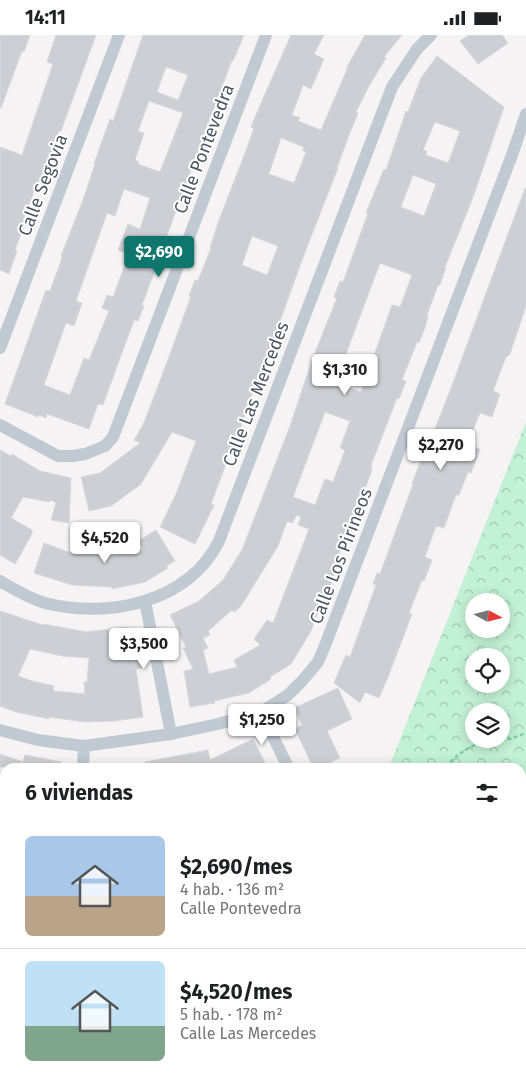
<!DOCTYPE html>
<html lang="es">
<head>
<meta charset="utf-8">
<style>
	:root { --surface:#fff; --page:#f6f6f6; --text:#202124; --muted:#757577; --line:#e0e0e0; --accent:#0f766e }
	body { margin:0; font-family:"Fira Sans",sans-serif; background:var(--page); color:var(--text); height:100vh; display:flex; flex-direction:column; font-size:19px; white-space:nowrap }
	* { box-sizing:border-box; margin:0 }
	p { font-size:16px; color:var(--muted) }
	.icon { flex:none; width:28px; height:28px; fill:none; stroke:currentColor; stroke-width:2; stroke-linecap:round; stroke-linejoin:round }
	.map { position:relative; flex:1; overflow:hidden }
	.side { position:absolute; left:0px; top:728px; width:526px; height:321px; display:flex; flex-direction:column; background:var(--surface); border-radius:15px 15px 0 0; box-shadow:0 2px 12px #0003 }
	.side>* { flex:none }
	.needle { width:32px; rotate:97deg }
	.controls { position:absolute; left:465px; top:558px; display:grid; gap:10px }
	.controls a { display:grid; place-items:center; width:45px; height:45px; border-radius:50%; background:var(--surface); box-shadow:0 2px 12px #0003; font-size:25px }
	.price { position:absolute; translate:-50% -42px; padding:0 11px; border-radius:5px; background:#fff; color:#222; font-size:16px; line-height:32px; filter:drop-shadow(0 1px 2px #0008) }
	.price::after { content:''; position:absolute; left:50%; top:30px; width:15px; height:11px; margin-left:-8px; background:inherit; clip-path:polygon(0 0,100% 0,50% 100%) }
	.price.on { background:var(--accent); color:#fff }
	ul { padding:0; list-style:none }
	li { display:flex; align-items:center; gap:15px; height:125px; padding:0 25px }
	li+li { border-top:1px solid var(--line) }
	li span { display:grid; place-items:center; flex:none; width:140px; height:100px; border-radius:8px; color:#555 }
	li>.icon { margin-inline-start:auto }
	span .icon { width:60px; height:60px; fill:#fffc; stroke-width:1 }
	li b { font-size:21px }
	h2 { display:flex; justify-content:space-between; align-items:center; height:60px; padding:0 25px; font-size:21px }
	.status { display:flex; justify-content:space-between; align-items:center; height:35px; padding:0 25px; background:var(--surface); direction:ltr }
	.status svg { height:14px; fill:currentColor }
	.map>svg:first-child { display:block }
	.forest { fill:url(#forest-crowns); fill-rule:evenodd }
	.building { fill:#cdcfd5; stroke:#d7d9de; fill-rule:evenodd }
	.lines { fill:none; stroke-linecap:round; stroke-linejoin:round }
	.path { stroke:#7ad0a6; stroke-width:2.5; stroke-dasharray:4 2.5; stroke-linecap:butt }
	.minor { stroke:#c1cad2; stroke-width:12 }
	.labels { text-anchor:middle; stroke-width:4; stroke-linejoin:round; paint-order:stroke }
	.street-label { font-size:18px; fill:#4a5661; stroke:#fff }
</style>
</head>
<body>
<div class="status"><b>14:11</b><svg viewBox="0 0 49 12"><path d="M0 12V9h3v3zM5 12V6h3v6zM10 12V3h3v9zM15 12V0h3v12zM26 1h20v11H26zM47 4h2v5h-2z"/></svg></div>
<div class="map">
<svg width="526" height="1048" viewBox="0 0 526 1048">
	<defs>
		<pattern id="forest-crowns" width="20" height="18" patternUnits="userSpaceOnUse" patternTransform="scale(1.25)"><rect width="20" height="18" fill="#c3f1d5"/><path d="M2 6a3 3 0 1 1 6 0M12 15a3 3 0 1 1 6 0" fill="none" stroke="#a0c6b0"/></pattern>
	</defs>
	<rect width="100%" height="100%" fill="#f5f3f3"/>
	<!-- forest -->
	<path class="forest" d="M526,387V1048H0V813L5,816V1044H521V732H389ZM474,566H501V594H474ZM474,621H501V649H474ZM474,676H501V704H474Z"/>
	<!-- building -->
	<g class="building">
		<polygon points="0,0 30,0 24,17 22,16 1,73 0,73"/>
		<polygon points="56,0 96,0 61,96 59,96 38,152 36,151 23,185 26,186 15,215 17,216 9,239 0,235 0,112 22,120 53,29 47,27"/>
		<path d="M143,0H244L233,26L232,25L196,121L162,214H163L142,270L144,271L138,286L134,285L103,370L98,369L89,394L47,379L46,383L39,380L38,382L5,369L46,255L50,256L61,226L62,222L61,221L83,165L95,129H94L110,84L113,86ZM166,32L188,40L178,65L157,57ZM149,66L183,78L160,137L138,129L139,127L135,125L144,98L138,96ZM124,154L150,163L140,194L128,189L118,215L129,219L113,262L107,260L102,273L109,276L89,325L84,323L70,360L44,350L66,288L74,291L82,268L76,266L107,178L115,181Z"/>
		<path d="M291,0H324L314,19L324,24L311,54L303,50L292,80L300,83L298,86L321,95L348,32H347L365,0H402L384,22L386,23L369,51L356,77L358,78L349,100L337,133H338L302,225L279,289L282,290L276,307L274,306L263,333L261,332L232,419L230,418L211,469L214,470L195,509L160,492L176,459L196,406L172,397L141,449L111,471L89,476L81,442L100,438L140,408L134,405L143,390L166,330L191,261H189L195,245L198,246L211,213H210L219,185L247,113L254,93L251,92L258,75ZM281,103L304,112L303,116L306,117L294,148L269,139ZM252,201L278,211L267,240L242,230Z"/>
		<polygon points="469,0 502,0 508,8 478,29 460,6"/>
		<path d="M437,21L504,72L472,165L445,232H446L440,250H438L427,280H428L426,290L419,308L417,307L402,345L406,346L399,364L397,363L371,430L372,435L365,454L362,453L351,483L337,525L339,526L329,555L326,554L311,596L291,629L270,642L271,644L249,658L214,666L215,668L190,672L184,636L193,634L183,613L186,612L170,580L199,566L223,545L242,515L290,391L312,325L337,263L334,262L340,246L343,247L368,178H366L384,134L386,135L406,76L408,77L421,43ZM435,87L460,96L448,128L426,120L427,116L423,115ZM413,140L436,149L424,181L401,172ZM380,228L412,240L400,272L392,270L361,357L335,348ZM325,377L350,386L340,413L345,415L333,447L325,444L315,470L293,462ZM297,480L301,482L298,490L309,494L273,588L267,585L254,604L260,610L234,625L237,632L209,639L203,615L208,613L203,603L210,600L208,596L232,575L234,577L241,571L278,511L287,486L292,488Z"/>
		<polygon points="525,153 526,153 526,271 510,319 506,322 493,356 500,359 492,382 480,378 467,410 480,414 471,438 468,437 459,460 456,460 444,493 436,491 425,522 432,525 424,546 422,545 409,578 412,579 388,642 379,663 365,657 360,668 334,648 346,620 350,622 376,550 373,549 377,538 380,539 413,449 412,449 422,422 424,422 451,353"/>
		<polygon points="0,415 11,421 12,419 40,436 71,443 69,488 51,485 56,468 51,465 50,467 23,462 11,483 32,495 32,499 15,529 0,520"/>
		<polygon points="156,495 175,526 166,531 168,533 145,547 112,554 112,552 72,550 34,538 44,508 74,519 74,508 100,509 100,523 143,514 138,506"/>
		<path d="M0,576L43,590V589L86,597L127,592L129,610L140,609L144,632L136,634L143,682L114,686L85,687L49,682V684L16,677L0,671ZM30,614L62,621L89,623L87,647H84L85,659L53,656L54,651L32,646L18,641Z"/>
		<polygon points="338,653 352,684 327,696 340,723 320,732 313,732 295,694 302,690 294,673"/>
		<polygon points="253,704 267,732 146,732 145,727 208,715 210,725"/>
		<polygon points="0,719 23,727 25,720 61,727 61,732 0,732"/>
	</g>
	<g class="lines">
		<!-- path -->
		<g class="path">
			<polyline points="501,704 510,704 526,698"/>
			<path d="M446,732C456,719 475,708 491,704"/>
			<polyline points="521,861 526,857"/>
			<polyline points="396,1048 400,1044"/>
		</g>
		<!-- minor -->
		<g class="minor">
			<polyline points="0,313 119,0"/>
			<polyline points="0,390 58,421 73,421 85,419 105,411 113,402 266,0"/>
			<path d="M0,546C14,554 28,563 45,568C108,584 188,568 219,506L392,52L417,14L431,0"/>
			<polyline points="145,566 171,699"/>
			<polyline points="261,677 288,732"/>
			<polyline points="0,695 38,705 84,711 171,699 218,689 261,677 288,660 302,646 318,627 326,608 512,120 526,79"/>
			<polyline points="83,732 84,711"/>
		</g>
	</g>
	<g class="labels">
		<!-- street labels -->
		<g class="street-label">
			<text transform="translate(204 114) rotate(-69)" y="6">Calle Pontevedra</text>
			<text transform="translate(43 150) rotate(-69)" y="6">Calle Segovia</text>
			<text transform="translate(256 359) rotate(-69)" y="6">Calle Las Mercedes</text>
			<text transform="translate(341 521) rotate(-69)" y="6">Calle Los Pirineos</text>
		</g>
	</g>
</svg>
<div class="controls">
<a><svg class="needle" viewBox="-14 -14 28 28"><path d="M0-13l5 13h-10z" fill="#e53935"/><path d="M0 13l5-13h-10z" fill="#757577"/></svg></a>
<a><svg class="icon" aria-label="locate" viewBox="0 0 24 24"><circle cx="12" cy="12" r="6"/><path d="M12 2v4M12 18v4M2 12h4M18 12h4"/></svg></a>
<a><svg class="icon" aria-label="layers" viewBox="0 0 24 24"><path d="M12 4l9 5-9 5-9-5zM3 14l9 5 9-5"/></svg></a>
</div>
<b class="price on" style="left:159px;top:243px">$2,690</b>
<b class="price" style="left:345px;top:361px">$1,310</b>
<b class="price" style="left:441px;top:436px">$2,270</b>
<b class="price" style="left:105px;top:529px">$4,520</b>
<b class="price" style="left:144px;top:635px">$3,500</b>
<b class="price" style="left:262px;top:711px">$1,250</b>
<section class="side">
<h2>6 viviendas<svg class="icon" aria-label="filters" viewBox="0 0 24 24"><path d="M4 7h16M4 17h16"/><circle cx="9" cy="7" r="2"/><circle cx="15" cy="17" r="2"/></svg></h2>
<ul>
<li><span style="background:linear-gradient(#a9c7e8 60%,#b9a48a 0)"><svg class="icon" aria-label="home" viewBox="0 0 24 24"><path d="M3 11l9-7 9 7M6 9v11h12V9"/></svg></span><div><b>$2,690/mes</b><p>4 hab. · 136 m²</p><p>Calle Pontevedra</p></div></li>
<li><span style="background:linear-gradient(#bfe0f5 65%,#7fa58c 0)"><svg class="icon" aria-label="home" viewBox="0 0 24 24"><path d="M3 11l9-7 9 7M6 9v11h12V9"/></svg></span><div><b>$4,520/mes</b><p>5 hab. · 178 m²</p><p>Calle Las Mercedes</p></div></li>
</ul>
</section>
</div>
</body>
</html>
